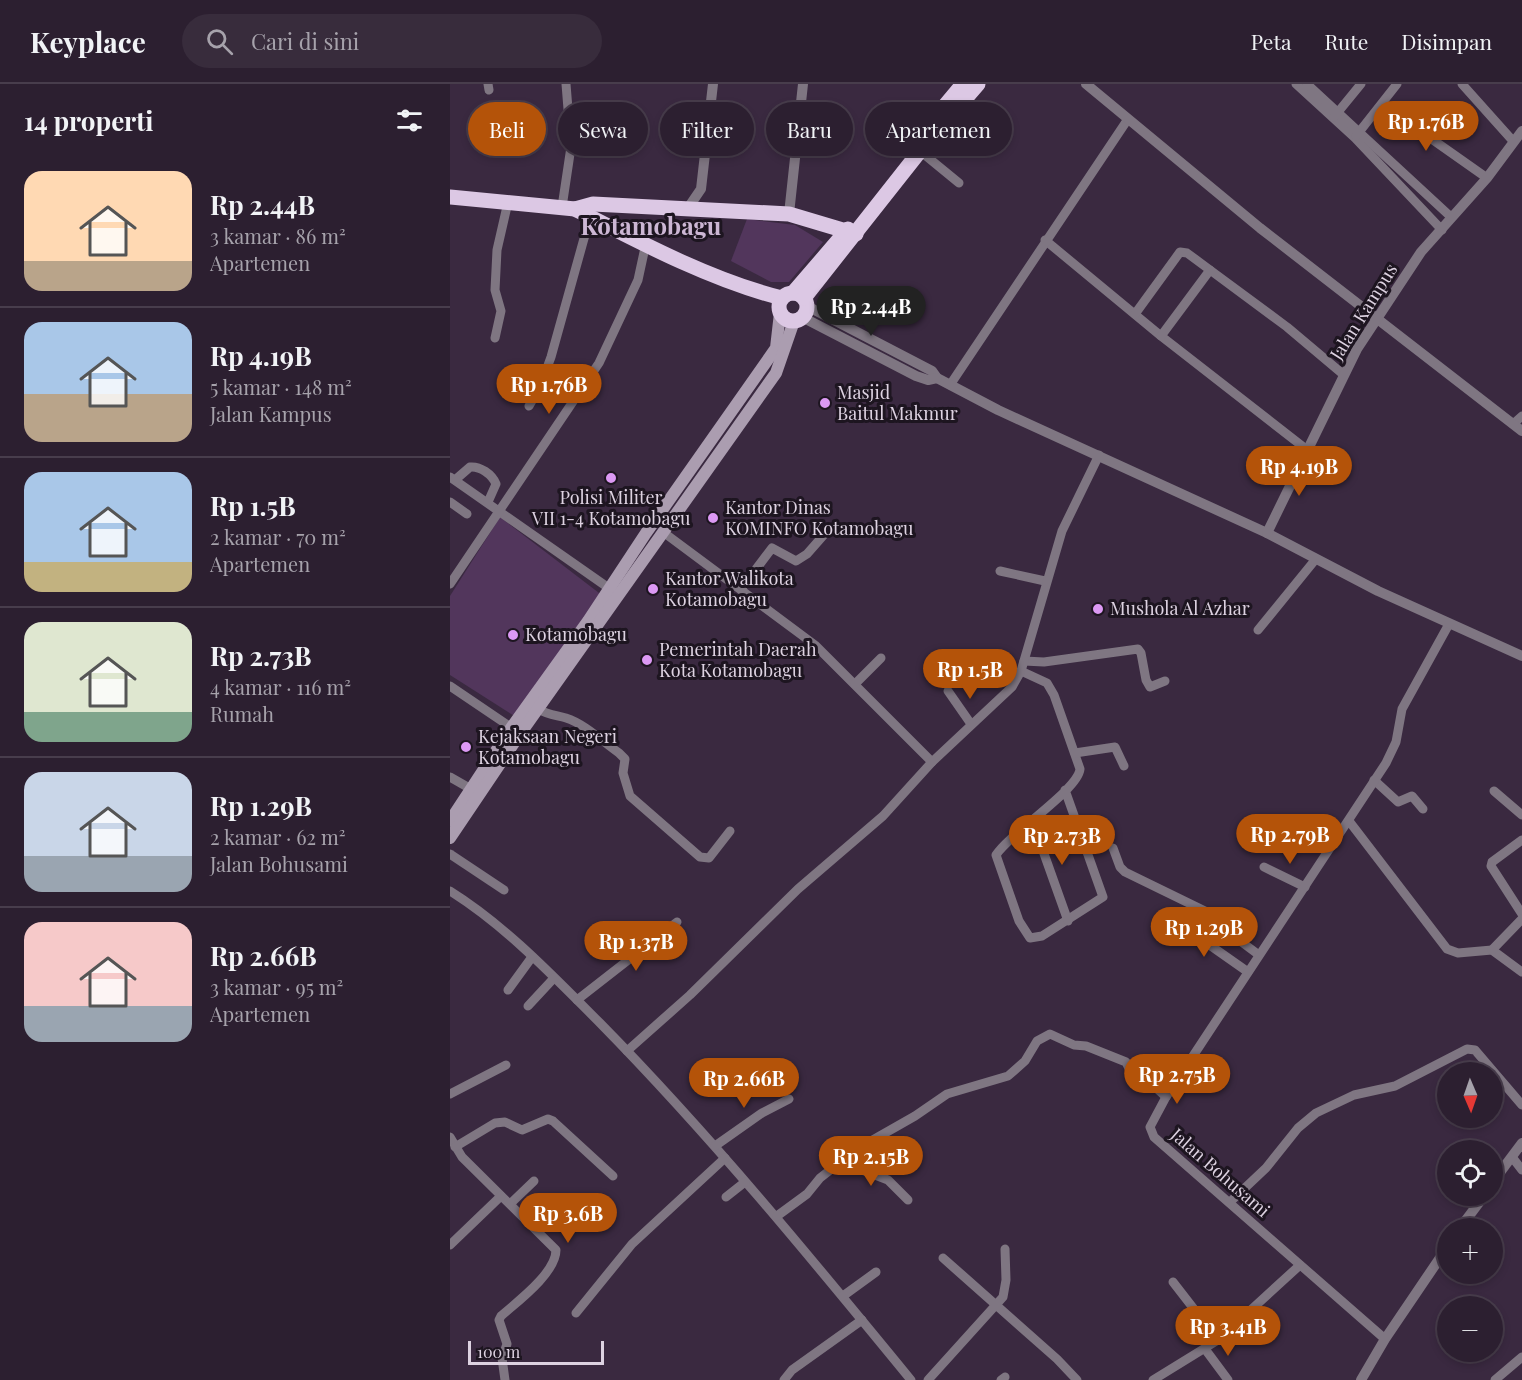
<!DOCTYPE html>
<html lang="id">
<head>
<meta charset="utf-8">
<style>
	:root { --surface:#2c1f30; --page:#382c3c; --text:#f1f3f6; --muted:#a6a2ab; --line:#483d4c; --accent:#b45309 }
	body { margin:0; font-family:"Playfair Display",serif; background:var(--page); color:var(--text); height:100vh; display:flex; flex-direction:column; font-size:22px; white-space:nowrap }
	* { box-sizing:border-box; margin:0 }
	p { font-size:20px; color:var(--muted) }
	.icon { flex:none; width:33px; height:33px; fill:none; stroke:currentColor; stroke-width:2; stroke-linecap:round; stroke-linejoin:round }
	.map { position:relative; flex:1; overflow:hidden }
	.drawer { display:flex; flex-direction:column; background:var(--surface); width:450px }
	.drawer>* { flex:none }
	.guide { position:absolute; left:18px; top:18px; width:570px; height:54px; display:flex; gap:12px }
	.needle { width:39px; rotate:178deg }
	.buttons { position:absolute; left:987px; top:978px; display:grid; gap:12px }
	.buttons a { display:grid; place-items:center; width:66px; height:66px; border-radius:50%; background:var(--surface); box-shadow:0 3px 9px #0003,0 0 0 2px var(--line); font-size:30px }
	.scale { position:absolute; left:18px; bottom:15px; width:136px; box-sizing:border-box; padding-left:6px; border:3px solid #ddd2e1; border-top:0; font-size:16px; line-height:21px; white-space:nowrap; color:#ddd2e1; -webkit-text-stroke:4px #1d1520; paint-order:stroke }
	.price { position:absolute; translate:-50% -51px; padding:0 14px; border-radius:21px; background:var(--accent); color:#fff; font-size:20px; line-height:39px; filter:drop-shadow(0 2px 3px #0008) }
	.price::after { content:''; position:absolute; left:50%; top:36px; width:18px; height:14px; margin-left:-9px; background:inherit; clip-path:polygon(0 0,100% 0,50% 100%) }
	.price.selected { background:#222; color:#fff }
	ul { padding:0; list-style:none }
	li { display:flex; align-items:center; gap:18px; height:150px; padding:0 24px }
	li+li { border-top:2px solid var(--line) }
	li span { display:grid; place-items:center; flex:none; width:168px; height:120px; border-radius:18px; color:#555 }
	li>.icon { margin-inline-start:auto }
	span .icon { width:72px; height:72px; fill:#fffc; stroke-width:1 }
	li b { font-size:26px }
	h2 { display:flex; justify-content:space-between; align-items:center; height:72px; padding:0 24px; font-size:26px }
	.tag { padding:0 21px; border-radius:27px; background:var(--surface); box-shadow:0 3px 9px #0003,0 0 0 2px var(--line); font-size:21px; line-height:54px }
	.tag.selected { background:var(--accent); color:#fff }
	header { display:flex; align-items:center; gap:36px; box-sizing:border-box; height:84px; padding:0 30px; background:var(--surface); border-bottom:2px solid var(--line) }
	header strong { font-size:28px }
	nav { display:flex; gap:33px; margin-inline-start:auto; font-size:21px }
	.search { width:420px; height:54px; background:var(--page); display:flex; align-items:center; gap:15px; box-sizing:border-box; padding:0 21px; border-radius:33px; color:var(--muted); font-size:22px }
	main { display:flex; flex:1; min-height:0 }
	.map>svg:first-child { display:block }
	.green { fill:#52365c }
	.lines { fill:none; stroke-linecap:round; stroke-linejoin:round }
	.minor { stroke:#7f7682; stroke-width:9 }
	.tertiary { stroke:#7f7682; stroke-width:10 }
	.secondary { stroke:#ab9db0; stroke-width:12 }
	.trunk { stroke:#dcc8e4; stroke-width:15 }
	.poi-dot { fill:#dc99f4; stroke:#1d1520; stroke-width:2 }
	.labels { text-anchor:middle; stroke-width:6; stroke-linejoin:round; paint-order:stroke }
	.street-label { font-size:18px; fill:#ddd2e1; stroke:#1d1520 }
	.poi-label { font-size:18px; fill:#ddd2e1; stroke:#1d1520; text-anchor:start }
	.district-label { font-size:24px; font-weight:bold; fill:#ccb7d4; stroke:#1d1520 }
</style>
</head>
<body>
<header>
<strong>Keyplace</strong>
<div class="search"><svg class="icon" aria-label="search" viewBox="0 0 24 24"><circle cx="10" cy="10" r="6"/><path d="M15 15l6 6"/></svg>Cari di sini</div>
<nav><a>Peta</a><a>Rute</a><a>Disimpan</a></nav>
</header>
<main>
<section class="drawer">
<h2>14 properti<svg class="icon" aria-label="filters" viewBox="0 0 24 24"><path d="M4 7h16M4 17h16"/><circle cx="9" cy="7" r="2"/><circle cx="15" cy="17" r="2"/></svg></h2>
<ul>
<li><span style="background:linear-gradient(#ffd9b3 75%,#b9a48a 0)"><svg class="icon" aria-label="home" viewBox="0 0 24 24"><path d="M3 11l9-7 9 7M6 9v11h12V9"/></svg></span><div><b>Rp 2.44B</b><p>3 kamar · 86 m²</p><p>Apartemen</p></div></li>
<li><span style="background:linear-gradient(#a9c7e8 60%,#b9a48a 0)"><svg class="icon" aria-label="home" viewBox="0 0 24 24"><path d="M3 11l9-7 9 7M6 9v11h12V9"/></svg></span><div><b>Rp 4.19B</b><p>5 kamar · 148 m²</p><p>Jalan Kampus</p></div></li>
<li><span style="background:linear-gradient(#a9c7e8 75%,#c2b280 0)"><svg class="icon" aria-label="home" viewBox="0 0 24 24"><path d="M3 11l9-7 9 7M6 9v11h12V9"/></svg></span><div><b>Rp 1.5B</b><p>2 kamar · 70 m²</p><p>Apartemen</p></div></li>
<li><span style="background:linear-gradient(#dfe7d0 75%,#7fa58c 0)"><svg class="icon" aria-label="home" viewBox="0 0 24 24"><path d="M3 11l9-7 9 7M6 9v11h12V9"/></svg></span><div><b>Rp 2.73B</b><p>4 kamar · 116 m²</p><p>Rumah</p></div></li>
<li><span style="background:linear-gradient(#c9d6e8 70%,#9aa5b1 0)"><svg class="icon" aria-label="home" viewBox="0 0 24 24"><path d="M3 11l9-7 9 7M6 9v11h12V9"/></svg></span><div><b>Rp 1.29B</b><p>2 kamar · 62 m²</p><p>Jalan Bohusami</p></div></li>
<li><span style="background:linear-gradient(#f6c9c9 70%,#9aa5b1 0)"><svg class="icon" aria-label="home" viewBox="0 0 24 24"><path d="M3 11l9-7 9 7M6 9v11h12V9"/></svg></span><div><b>Rp 2.66B</b><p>3 kamar · 95 m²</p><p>Apartemen</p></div></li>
</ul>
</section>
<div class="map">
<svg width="1072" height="1296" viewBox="0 0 1072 1296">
	<rect width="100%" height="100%" fill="#3a2940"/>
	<!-- green -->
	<g class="green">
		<polygon points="297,135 345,141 373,158 339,198 321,198 281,177"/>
		<polygon points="50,433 153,512 69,635 0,591 0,512"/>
	</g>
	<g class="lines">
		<!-- minor -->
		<g class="minor">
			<polyline points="38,0 39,6"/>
			<polyline points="846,0 905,54 992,146"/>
			<polyline points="857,0 1001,133"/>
			<polyline points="1012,0 1063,57"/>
			<polyline points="932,20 1037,94"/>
			<polyline points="884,33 911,0"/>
			<polyline points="906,52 947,0"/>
			<polyline points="470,67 509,99"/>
			<polyline points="112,123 121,63 116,0"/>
			<polyline points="595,156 711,252 856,365"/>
			<polyline points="685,230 730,168 737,169 760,186"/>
			<polyline points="711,252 760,186 837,243 894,291"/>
			<polyline points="45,254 51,227 45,206 47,166 58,118"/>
			<polyline points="500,301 678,35"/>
			<polyline points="79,322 90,303 101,273 140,133"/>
			<polyline points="1063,340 1072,332"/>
			<polyline points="0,393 163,507"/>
			<path d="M5,396L20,383C30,382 42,390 46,400L38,418"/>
			<polyline points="0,418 17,430"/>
			<polyline points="213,448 365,561 482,678"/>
			<polyline points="550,487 595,497"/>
			<polyline points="0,500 149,279 188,196 196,159"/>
			<polyline points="291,505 322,464 346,477 357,470 379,445"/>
			<polyline points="808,546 865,476"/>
			<polyline points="574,577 594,578 688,565 691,569 696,596 700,603 715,597"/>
			<path d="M571,587L597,599L604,611L630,685C628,706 560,749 546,771L569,837L580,854L592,852L653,813L615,706"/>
			<polyline points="405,600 431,574"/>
			<polyline points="0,602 65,646"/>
			<polyline points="498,607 521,640"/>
			<path d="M88,625C98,631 105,631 116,634C135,640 153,658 169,669L175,675L173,689L180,712L250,773L259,774L280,747"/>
			<polyline points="625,669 665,663 674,682"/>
			<polyline points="0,693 21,705"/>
			<polyline points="924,696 948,718 962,712 973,725"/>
			<polyline points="1044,707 1072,731"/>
			<polyline points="582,736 618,837"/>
			<polyline points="899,737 997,865 1008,869 1042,866 1072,888"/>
			<polyline points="1072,756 1042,778 1041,782 1072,830"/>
			<polyline points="663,764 670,783 675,788 755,827 770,842 809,871"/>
			<polyline points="0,770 54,806"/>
			<polyline points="814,783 855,803"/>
			<path d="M0,807C56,842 104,893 150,939C261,1052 361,1174 461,1296"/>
			<polyline points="774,845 761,862 798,888"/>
			<polyline points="1042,866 1072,835"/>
			<polyline points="58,906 82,873"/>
			<polyline points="127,916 227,838"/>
			<polyline points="78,922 104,894"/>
			<polyline points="177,967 240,911 348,805 433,732 482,678 562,603 571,587 612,447 649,371"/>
			<polyline points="0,1010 56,981"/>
			<path d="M0,1053L12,1073L106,1166C106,1189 67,1218 51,1232L49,1236L57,1260L52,1274L55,1296"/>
			<polyline points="265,1062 312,1029 339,1015"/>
			<polyline points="5,1063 45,1039 55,1038 72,1046 98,1035 103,1037 163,1092"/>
			<polyline points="1062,1073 1072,1086"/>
			<polyline points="391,1078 438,1096 458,1116"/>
			<polyline points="276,1113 295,1098"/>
			<polyline points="780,1118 816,1084 848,1044 866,1029 904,1011 945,1002 1017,965 1025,966 1072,1021"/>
			<polyline points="60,1120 84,1097"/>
			<polyline points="327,1132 357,1110 370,1094 407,1065 465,1032 497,1010 558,992 575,977 587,957 600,950 624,961 636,962 676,978 687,1001 704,1002 716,1013"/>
			<polyline points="0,1161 51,1112"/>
			<polyline points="493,1174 607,1275 627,1296"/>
			<polyline points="723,1198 768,1256"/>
			<polyline points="393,1212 426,1188"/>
			<polyline points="126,1229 182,1160 275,1074"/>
			<polyline points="935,1255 704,1053 700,1043 716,1013 936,679 946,658 952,625 999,540"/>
			<polyline points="755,1265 778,1296"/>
			<polyline points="334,1296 342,1286 412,1236"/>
			<polyline points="478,1296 553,1213 556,1196 555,1165"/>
			<polyline points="551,1296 555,1293"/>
			<polyline points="703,1296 768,1256 850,1181"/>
			<polyline points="1045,1296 1072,1273"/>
		</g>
		<!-- tertiary -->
		<g class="tertiary">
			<polyline points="636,0 810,144 1072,347"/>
			<polyline points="238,124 251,105 263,0"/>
			<polyline points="339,130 353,0"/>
			<polyline points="357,222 482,287 487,294 548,326 817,449 928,507 1072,572"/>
			<polyline points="352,233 466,292 478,296 487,294"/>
			<polyline points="817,449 907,265 971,168 1037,94 1072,47"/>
			<polyline points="1042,1099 1072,1059"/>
			<polyline points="1010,1144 1034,1112"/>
			<polyline points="911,1296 935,1255 998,1162"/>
		</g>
		<!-- secondary -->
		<g class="secondary">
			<polyline points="0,737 61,644 138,537 196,449 326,264 330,229"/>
			<polyline points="0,754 70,650 326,289 344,237"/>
		</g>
		<!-- trunk -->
		<g class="trunk">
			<polyline points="492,25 513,0"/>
			<polyline points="0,113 125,125 143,120 339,130 406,150"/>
			<path d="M125,125C189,158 263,197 332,214"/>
			<polyline points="343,209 398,145"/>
			<circle cx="343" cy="223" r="14"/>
			<polyline points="354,214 470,67 528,0"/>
		</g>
	</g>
	<!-- markers -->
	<g class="poi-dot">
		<circle cx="375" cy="319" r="6"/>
		<circle cx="161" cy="394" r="6"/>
		<circle cx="263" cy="434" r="6"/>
		<circle cx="203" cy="505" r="6"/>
		<circle cx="648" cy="525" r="6"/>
		<circle cx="63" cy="551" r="6"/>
		<circle cx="197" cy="576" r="6"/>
		<circle cx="16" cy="663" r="6"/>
	</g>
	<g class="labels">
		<!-- street labels -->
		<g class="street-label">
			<text transform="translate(914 228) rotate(-58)" y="6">Jalan Kampus</text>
			<text transform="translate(770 1089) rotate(41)" y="6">Jalan Bohusami</text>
		</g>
		<!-- poi labels -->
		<g class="poi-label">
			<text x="387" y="315">Masjid<tspan x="387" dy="21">Baitul Makmur</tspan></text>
			<text x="161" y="420" text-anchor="middle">Polisi Militer<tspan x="161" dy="21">VII 1-4 Kotamobagu</tspan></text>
			<text x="275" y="430">Kantor Dinas<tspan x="275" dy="21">KOMINFO Kotamobagu</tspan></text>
			<text x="215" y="501">Kantor Walikota<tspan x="215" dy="21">Kotamobagu</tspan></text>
			<text x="660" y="531">Mushola Al Azhar</text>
			<text x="75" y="557">Kotamobagu</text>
			<text x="209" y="572">Pemerintah Daerah<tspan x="209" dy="21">Kota Kotamobagu</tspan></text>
			<text x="28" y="659">Kejaksaan Negeri<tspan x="28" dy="21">Kotamobagu</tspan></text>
		</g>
		<!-- district labels -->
		<g class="district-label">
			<text x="201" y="151">Kotamobagu</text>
		</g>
	</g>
</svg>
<div class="buttons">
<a><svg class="needle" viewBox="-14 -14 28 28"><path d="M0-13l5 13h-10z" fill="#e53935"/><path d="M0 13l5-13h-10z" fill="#a6a2ab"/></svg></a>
<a><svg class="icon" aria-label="locate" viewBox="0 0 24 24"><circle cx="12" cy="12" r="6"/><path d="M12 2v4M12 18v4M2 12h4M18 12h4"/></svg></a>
<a>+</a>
<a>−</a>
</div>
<div class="scale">100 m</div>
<b class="price" style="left:976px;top:68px">Rp 1.76B</b>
<b class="price selected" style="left:421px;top:253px">Rp 2.44B</b>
<b class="price" style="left:99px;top:331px">Rp 1.76B</b>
<b class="price" style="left:849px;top:413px">Rp 4.19B</b>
<b class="price" style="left:520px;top:616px">Rp 1.5B</b>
<b class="price" style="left:840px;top:781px">Rp 2.79B</b>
<b class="price" style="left:612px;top:782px">Rp 2.73B</b>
<b class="price" style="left:754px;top:874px">Rp 1.29B</b>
<b class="price" style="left:186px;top:888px">Rp 1.37B</b>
<b class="price" style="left:727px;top:1021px">Rp 2.75B</b>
<b class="price" style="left:294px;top:1025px">Rp 2.66B</b>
<b class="price" style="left:421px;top:1103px">Rp 2.15B</b>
<b class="price" style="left:118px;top:1160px">Rp 3.6B</b>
<b class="price" style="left:778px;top:1273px">Rp 3.41B</b>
<div class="guide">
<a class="tag selected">Beli</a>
<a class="tag">Sewa</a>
<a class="tag">Filter</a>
<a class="tag">Baru</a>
<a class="tag">Apartemen</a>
</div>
</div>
</main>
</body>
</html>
